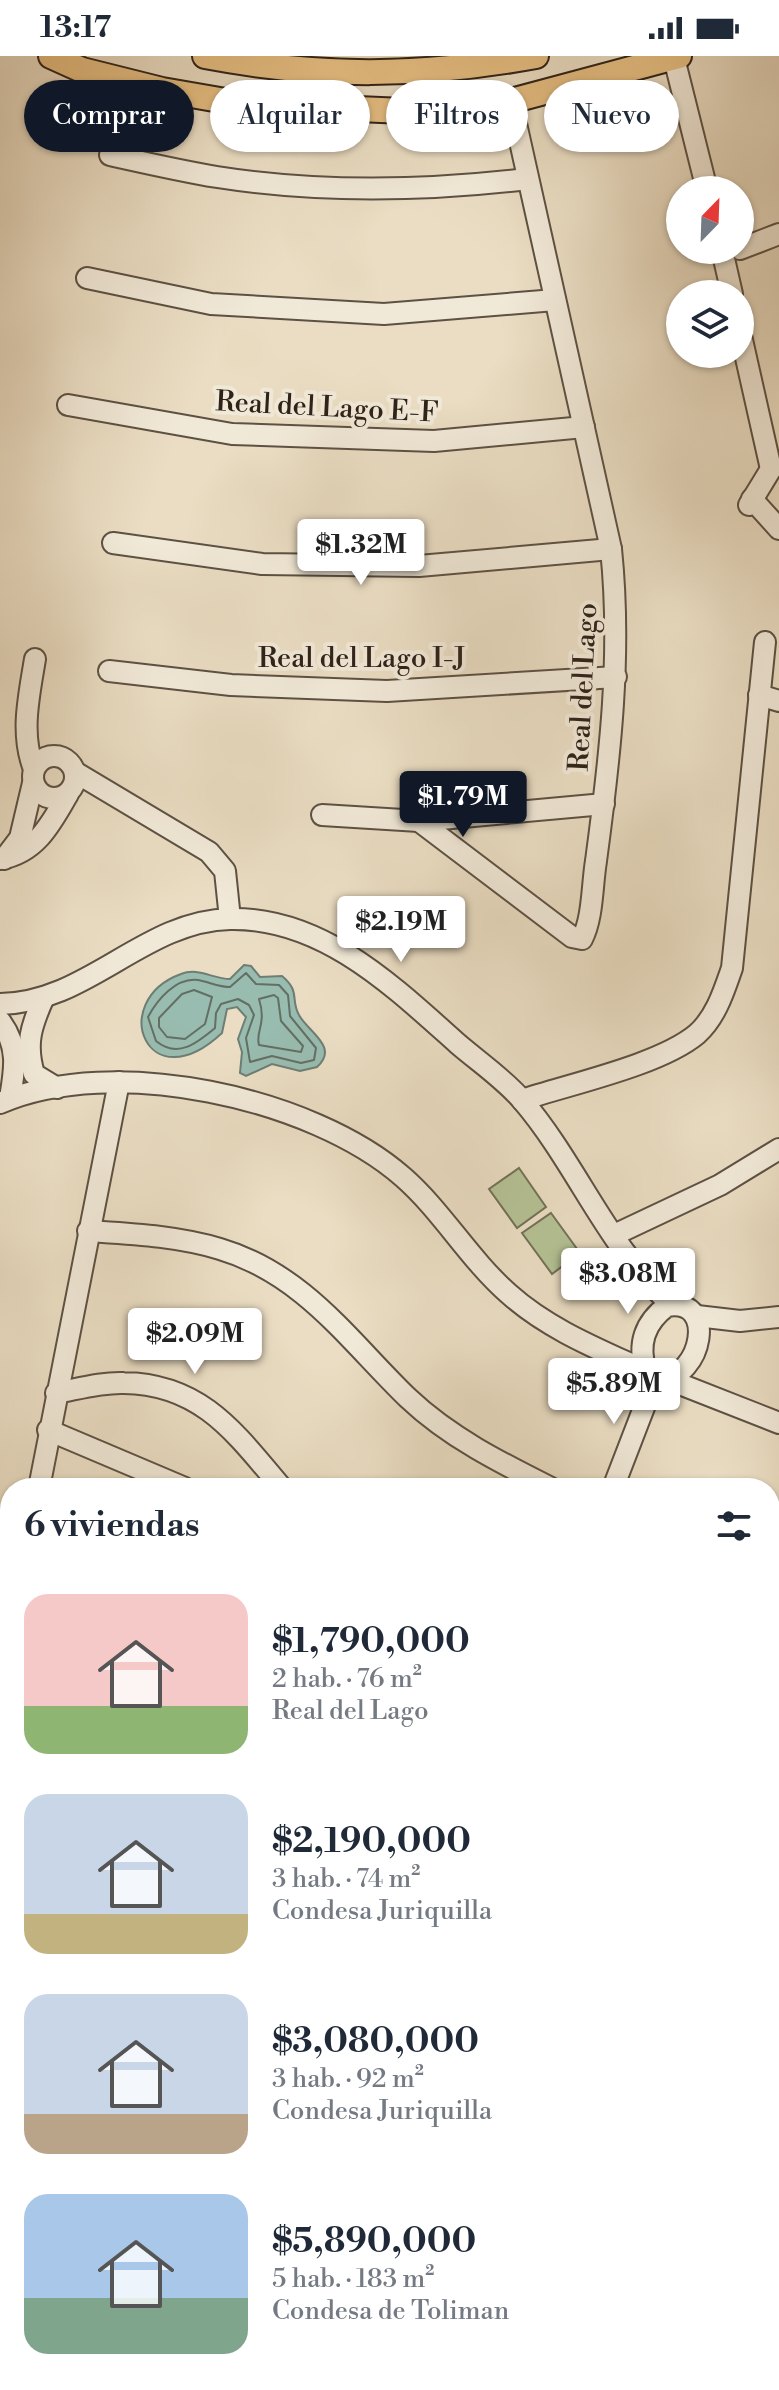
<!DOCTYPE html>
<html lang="es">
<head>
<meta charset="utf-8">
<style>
	:root { --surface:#fff; --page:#f2f2f3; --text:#1f2937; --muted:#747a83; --accent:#111827 }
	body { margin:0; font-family:"Libre Bodoni",serif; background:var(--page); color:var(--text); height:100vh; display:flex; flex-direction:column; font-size:30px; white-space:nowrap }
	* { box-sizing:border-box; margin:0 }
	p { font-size:26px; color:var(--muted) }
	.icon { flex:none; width:44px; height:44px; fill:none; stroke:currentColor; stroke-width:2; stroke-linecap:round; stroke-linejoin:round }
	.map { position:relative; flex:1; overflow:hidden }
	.drawer { position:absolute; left:0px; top:1422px; width:780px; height:912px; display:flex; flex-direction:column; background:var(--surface); border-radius:32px 32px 0 0; box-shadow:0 2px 6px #0004 }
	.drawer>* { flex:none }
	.top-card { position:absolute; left:24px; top:24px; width:732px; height:72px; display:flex; gap:16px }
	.needle { width:52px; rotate:23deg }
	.tools { position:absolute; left:666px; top:120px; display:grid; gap:16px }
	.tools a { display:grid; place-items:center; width:88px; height:88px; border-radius:50%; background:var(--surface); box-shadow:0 2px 6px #0004; font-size:40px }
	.price { position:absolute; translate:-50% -68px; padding:0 18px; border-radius:8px; background:#fff; color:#222; font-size:26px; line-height:52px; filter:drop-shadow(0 2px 4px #0008) }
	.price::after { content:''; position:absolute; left:50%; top:48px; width:24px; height:18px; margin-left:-12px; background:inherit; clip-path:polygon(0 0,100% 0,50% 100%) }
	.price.current { background:var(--accent); color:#fff }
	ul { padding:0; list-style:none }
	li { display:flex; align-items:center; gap:24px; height:200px; padding:0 24px }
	li span { display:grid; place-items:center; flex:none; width:224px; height:160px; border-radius:24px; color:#555 }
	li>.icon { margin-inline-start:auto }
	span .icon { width:96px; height:96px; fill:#fffc; stroke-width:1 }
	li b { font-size:34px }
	h2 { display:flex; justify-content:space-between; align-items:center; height:96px; padding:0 24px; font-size:34px }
	.tag { padding:0 28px; border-radius:36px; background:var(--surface); box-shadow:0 2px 6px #0004; font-size:28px; line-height:72px }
	.tag.current { background:var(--accent); color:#fff }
	.status { display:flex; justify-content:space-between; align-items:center; height:56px; padding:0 40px; background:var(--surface); direction:ltr }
	.status svg { height:22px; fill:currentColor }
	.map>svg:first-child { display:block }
	.green { fill:#b5c295; stroke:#727257; stroke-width:2 }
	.water { fill:#98bcb0; stroke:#6e7e74; stroke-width:2 }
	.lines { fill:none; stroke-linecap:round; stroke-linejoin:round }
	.shore { stroke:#636f64; stroke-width:2 }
	.minor-casing { stroke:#5d5144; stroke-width:24 }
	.major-casing { stroke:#2e2219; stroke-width:28 }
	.minor { stroke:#f1e9d8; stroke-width:20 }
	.major { stroke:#e5be82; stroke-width:24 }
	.labels { text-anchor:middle; stroke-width:8; stroke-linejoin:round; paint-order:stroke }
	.street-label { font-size:28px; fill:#2e2219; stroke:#f1e9d8 }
</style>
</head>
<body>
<div class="status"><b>13:17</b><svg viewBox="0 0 49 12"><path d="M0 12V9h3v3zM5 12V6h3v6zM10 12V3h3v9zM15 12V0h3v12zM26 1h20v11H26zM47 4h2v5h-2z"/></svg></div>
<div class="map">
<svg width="779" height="2334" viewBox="0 0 779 2334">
	<rect width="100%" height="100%" fill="#eaddc3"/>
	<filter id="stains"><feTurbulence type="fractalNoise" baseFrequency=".0025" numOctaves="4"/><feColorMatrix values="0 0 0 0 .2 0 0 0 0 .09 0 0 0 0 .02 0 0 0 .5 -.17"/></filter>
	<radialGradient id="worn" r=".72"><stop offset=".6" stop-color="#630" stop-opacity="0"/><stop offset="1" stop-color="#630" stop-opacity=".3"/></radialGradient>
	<!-- green -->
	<g class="green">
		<polygon points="519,1112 546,1151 517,1172 489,1133"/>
		<polygon points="551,1157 580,1197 552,1218 522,1177"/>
	</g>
	<!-- water -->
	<path class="water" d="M244,909L251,910L260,921L282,920C301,936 290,943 299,959C307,975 340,991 317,1011L300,1015L272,1008L246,1020L240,1017L242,996L238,983L246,961L237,951L227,953L222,977C147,1047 107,945 181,918C198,911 213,923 230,923Z"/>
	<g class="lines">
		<!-- shore -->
		<g class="shore">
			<path d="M246,917L256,928L279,929L288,939L290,960L316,992L314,1004L301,1007L272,1000L250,1006L246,982L254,959L249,949L238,943L221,948L216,957L215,972C197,987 178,1003 156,985L148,961C157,944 176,921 198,924C209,926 219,931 230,931Z"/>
			<polygon points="194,934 212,941 205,968 185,983 167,981 159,971 159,962 182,938"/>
			<path d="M274,939L278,942L281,965L303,990L301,996L259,989C255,976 267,968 259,943Z"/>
		</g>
		<defs>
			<g id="minor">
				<polyline points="674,2 707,134"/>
				<path d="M110,99C146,107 181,115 217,121C319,137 426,135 527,123"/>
				<polyline points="740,193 779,178"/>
				<polyline points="722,194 732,238"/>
				<polyline points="87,222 211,248 384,258 555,244"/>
				<polyline points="740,275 771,413"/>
				<polyline points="68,349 232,378 434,385 584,371"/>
				<polyline points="752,443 779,473"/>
				<polyline points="749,449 771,413"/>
				<polyline points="113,487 262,508 419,510 611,493"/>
				<polyline points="109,615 231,629 387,635 616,621"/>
				<polyline points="759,639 779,645"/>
				<circle cx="54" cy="721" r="21"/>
				<path d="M34,713C20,678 29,640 35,603"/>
				<polyline points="75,716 209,796 225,815 230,863"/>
				<polyline points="322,759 419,765 604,748"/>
				<path d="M419,765L572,881L582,883C593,862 592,829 596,805C610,701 622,598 611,493L511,45"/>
				<path d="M0,803C36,797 51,768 68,738"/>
				<polyline points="4,803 20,782 33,727"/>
				<path d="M44,941C31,970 25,988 34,1018L57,1032"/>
				<path d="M0,948C88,947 143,865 230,863C323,861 394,931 458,988C479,1006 504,1023 522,1044C577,1108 608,1193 672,1249"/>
				<path d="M0,965C19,990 15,1013 10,1042"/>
				<path d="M522,1044C570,1028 660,1009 697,978C716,961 724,935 732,912L765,586"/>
				<path d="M0,1047C112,998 312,1041 403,1121C442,1155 469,1203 509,1238C548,1273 598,1293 646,1315"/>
				<path d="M88,1175C132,1178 177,1180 220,1193C304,1218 349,1285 408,1342C449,1381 501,1407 551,1432"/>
				<polyline points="614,1179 720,1129 779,1093"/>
				<path d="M667,1250C718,1241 702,1322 660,1323L646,1315C637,1288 645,1266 667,1250Z"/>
				<polyline points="697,1260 740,1265 779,1261"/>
				<polyline points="667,1323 779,1367"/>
				<path d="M56,1337C78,1333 102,1326 124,1327C202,1328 236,1378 282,1432"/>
				<polyline points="48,1374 185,1432"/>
				<polyline points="39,1432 119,1026"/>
				<polyline points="613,1432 655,1323"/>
				<polyline points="0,1505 6,1485"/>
				<polyline points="770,1522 779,1524"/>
				<polyline points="0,1658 5,1661"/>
				<polyline points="770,1674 779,1676"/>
				<polyline points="0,1726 10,1742"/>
				<polyline points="770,1890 779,1870"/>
				<polyline points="770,1968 779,1972"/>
				<polyline points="770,1993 779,1996"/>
				<polyline points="0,2098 0,2199"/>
				<polyline points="770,2149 779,2153"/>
				<polyline points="770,2255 779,2258"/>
				<polyline points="36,2334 41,2324"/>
			</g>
			<g id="major">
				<polyline points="51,0 82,14 162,34 243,48 427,56 511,45 679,0"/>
				<path d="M205,0C321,22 420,21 536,0"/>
			</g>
		</defs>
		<!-- minor casing -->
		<use href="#minor" class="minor-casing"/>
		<!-- major casing -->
		<use href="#major" class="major-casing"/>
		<!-- minor -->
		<use href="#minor" class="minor"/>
		<!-- major -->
		<use href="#major" class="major"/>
	</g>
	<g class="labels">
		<!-- street labels -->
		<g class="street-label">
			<text transform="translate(327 350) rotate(3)" y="10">Real del Lago E-F</text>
			<text x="362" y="611">Real del Lago I-J</text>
			<text transform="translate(582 631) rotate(-87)" y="10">Real del Lago</text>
		</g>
	</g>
	<rect width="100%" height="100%" filter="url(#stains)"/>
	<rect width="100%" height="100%" fill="url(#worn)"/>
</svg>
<div class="tools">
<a><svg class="needle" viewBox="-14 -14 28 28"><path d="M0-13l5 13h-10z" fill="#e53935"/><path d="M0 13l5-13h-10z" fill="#747a83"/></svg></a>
<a><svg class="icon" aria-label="layers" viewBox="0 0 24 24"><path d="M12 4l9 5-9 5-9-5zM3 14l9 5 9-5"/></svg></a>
</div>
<b class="price" style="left:361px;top:531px">$1.32M</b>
<b class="price current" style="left:463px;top:783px">$1.79M</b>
<b class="price" style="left:401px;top:908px">$2.19M</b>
<b class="price" style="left:628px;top:1260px">$3.08M</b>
<b class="price" style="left:195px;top:1320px">$2.09M</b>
<b class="price" style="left:614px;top:1370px">$5.89M</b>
<div class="top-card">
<a class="tag current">Comprar</a>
<a class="tag">Alquilar</a>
<a class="tag">Filtros</a>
<a class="tag">Nuevo</a>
</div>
<section class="drawer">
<h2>6 viviendas<svg class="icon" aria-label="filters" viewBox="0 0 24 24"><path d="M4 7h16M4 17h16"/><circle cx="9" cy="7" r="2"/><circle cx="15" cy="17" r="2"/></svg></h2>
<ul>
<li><span style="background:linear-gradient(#f6c9c9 70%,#8fb573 0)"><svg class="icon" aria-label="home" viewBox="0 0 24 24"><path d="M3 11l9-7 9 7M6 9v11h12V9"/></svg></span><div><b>$1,790,000</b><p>2 hab. · 76 m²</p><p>Real del Lago</p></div></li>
<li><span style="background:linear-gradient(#c9d6e8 75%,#c2b280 0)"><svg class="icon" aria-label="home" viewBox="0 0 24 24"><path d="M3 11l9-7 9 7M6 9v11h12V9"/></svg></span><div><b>$2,190,000</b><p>3 hab. · 74 m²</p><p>Condesa Juriquilla</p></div></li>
<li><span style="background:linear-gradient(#c9d6e8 75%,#b9a48a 0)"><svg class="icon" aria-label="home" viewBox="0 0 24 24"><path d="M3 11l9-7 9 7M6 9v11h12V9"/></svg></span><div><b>$3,080,000</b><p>3 hab. · 92 m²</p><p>Condesa Juriquilla</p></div></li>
<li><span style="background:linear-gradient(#a9c7e8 65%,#7fa58c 0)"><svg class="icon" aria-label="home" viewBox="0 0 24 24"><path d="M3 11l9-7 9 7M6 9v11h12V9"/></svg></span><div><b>$5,890,000</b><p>5 hab. · 183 m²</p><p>Condesa de Toliman</p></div></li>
</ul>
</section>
</div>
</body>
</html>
